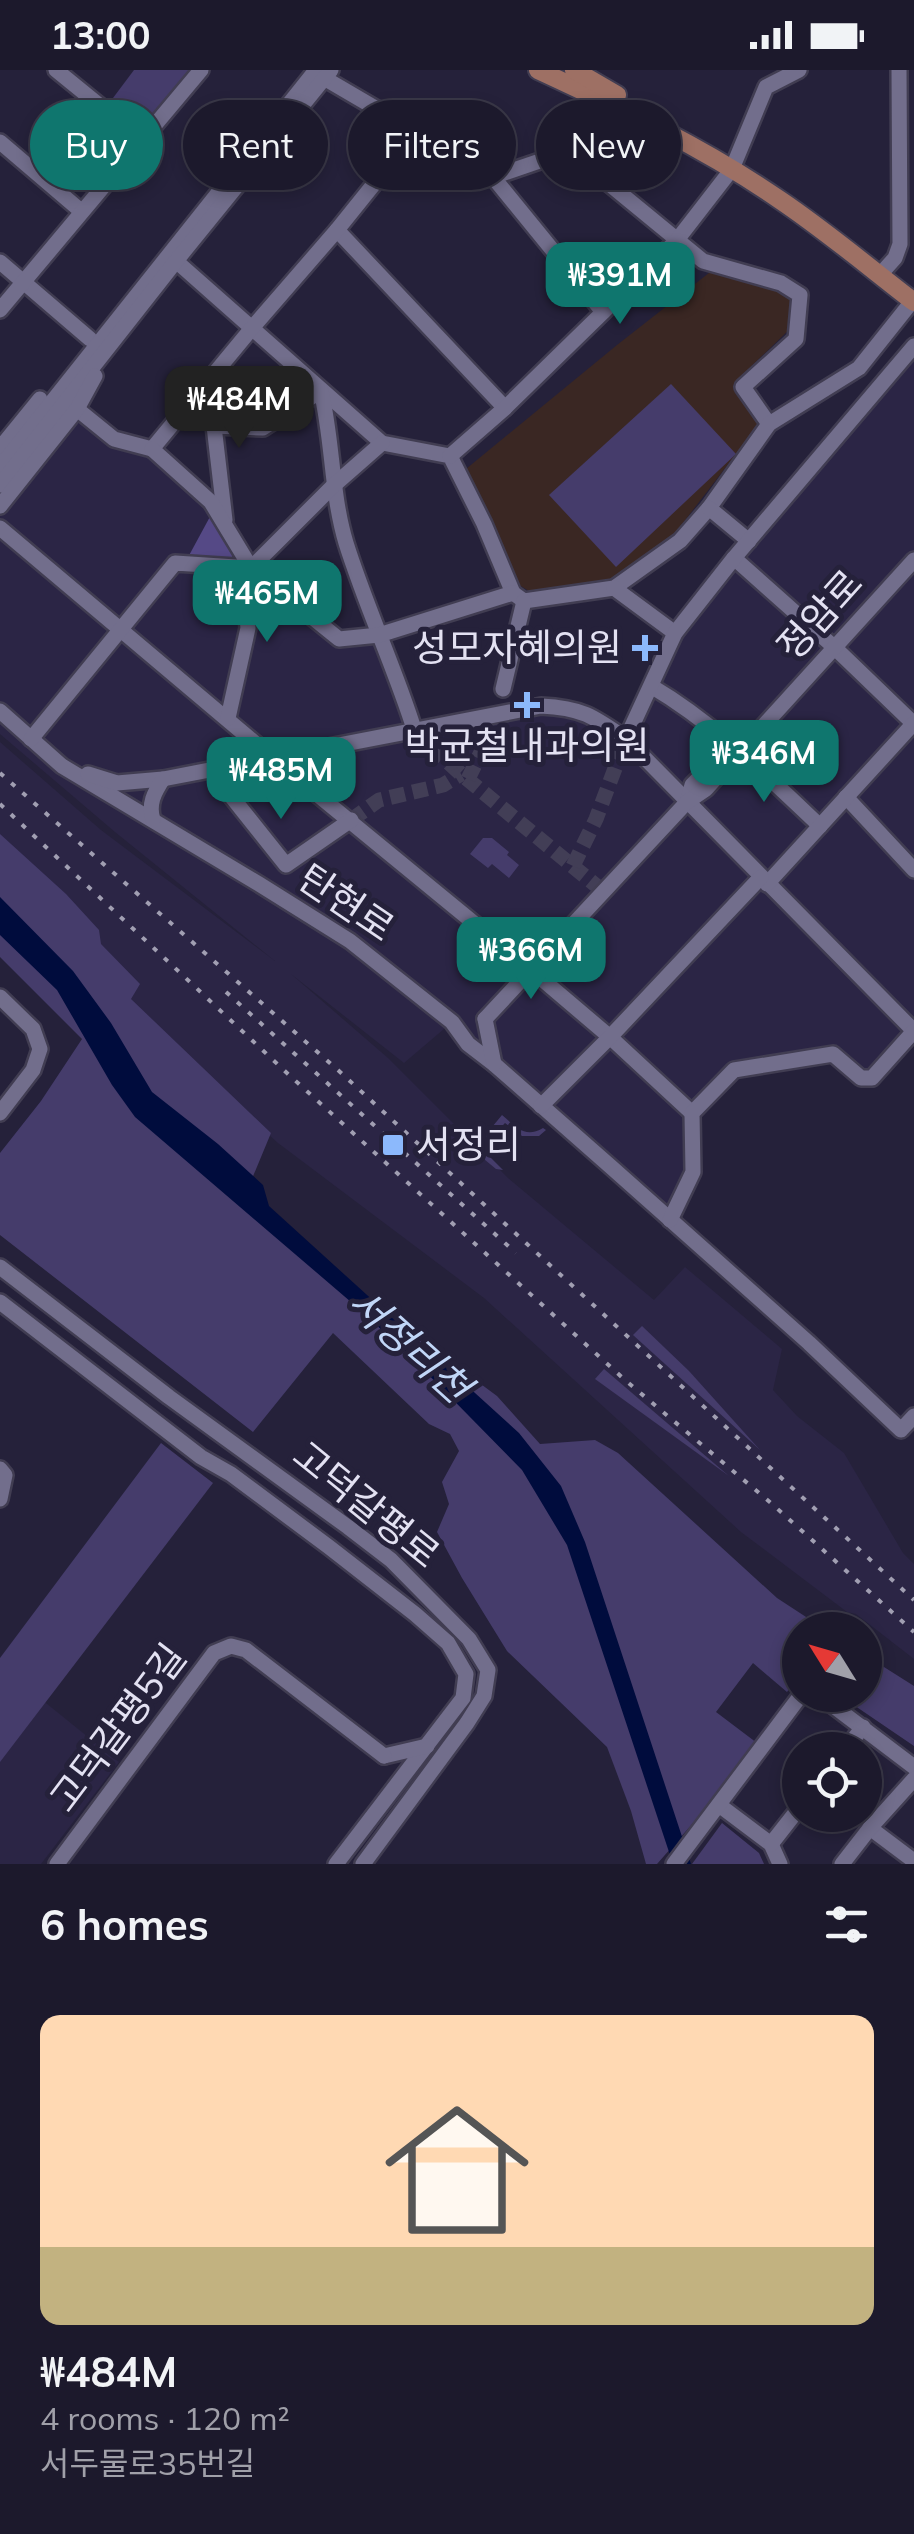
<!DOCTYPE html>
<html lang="en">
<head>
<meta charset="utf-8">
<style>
	:root { --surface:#1c192c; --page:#292638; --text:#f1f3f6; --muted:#a0a0a9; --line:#3a3848; --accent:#0f766e }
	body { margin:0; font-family:Mulish,"Noto Sans KR",sans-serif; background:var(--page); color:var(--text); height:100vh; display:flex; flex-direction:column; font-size:38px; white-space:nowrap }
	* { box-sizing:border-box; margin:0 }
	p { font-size:32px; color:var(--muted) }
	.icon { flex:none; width:55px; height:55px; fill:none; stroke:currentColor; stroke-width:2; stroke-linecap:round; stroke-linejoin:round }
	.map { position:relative; height:1794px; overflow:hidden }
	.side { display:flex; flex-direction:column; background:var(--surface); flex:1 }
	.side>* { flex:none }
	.top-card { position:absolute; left:30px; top:30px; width:855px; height:90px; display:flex; gap:20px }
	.needle { width:65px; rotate:307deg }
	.fabs { position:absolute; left:782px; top:1542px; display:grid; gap:20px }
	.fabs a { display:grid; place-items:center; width:100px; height:100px; border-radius:50%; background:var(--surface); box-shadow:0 5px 15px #0003,0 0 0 2px var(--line); font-size:50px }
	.price { position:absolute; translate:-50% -85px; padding:0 22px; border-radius:20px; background:var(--accent); color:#fff; font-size:32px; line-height:65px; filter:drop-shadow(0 2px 5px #0008) }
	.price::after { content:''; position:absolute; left:50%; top:60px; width:30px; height:22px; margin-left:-15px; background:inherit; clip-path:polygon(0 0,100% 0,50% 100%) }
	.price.current { background:#222; color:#fff }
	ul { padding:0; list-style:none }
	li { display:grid; align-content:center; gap:20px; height:530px; padding:0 40px }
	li+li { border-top:2px solid var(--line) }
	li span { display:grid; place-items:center; height:310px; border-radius:20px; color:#555 }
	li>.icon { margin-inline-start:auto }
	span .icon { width:180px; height:180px; fill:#fffc; stroke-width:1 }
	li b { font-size:42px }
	h2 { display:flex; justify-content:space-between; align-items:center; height:120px; padding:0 40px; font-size:42px }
	.tag { padding:0 35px; border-radius:45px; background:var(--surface); box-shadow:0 5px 15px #0003,0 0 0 2px var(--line); font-size:35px; line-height:90px }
	.tag.current { background:var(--accent); color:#fff }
	.status { display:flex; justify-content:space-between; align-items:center; height:70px; padding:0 50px; background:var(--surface); direction:ltr }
	.status svg { height:28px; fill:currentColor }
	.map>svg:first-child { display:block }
	.built { fill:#2b2545 }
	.education { fill:#3a2723 }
	.green { fill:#453c6b }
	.forest { fill:#554986 }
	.water { fill:#000c3d }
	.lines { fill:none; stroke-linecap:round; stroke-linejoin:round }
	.minor-tunnel { stroke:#423e56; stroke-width:15; stroke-dasharray:15 8; stroke-linecap:butt }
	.minor-casing { stroke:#413d52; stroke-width:20 }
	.major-casing { stroke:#413d52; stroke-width:22 }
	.minor { stroke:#726e8c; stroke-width:15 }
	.major { stroke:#9e7064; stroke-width:18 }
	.rail { stroke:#a19fb2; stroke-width:4; stroke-dasharray:5 10; stroke-linecap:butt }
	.poi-dot { fill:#8cb9fc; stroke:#25213a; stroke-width:4 }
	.labels { text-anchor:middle; stroke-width:10; stroke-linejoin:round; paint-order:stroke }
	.street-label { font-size:38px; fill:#e3e1f2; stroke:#25213a }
	.poi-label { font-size:38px; fill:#e3e1f2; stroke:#25213a; text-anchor:end }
	.water-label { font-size:40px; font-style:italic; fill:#c1d6f7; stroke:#25213a }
</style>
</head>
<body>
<div class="status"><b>13:00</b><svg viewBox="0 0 49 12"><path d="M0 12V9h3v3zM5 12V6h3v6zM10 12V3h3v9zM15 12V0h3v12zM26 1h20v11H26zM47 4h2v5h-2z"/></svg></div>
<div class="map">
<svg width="914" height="1794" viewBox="0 0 914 1794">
	<rect width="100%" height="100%" fill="#25213a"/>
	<!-- built -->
	<g class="built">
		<polygon points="914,276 914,961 872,1008 833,984 734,1000 692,1043 693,1102 670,1150 451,953 404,993 291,904 388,988 508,1108 654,1230 685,1197 782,1279 773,1320 797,1346 844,1383 903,1483 914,1494 914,1589 856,1544 847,1542 741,1462 484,1228 278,1073 195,999 105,904 0,783 0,672 101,760 275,891 115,762 0,664 0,441 77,339 152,379 211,432 251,498 338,569 379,565 415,661 541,636 626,669 675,563"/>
		<polygon points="0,1596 119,1692 41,1794 0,1794"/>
	</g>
	<!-- education -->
	<polygon class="education" points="714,199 785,216 796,227 794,255 734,313 762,350 673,466 615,509 534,524 519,515 466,399 617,275"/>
	<!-- green -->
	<g class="green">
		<polygon points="134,0 196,0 141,64 105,35 110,32"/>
		<polygon points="671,314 736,384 616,497 549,425"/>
		<polygon points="0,764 66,824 99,860 101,874 140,914 131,929 271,1063 244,1128 362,1226 497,1326 540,1374 595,1370 618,1383 777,1528 826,1560 800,1560 800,1606 787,1622 753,1593 716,1642 761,1676 657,1794 646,1794 631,1741 607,1677 507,1581 462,1508 437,1462 449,1434 442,1412 459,1381 450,1364 429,1354 333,1263 253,1362 0,1165 0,1083 41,1031 82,969 0,887"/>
		<polygon points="483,768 492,768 509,782 507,785 519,795 509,808 492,794 488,798 470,784"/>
		<path d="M502,1045C516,1057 525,1069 543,1058L546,1060L539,1066H522L505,1053L481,1078L503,1100L496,1099L473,1080Z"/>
		<polygon points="642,1256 689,1301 760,1380 633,1265"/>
		<polygon points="604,1299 729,1406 595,1309"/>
		<polygon points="161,1373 213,1413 0,1692 0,1588"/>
		<polygon points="865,1585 914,1616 914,1676 839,1625 865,1625"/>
		<polygon points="722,1753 759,1783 764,1794 692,1794"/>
	</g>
	<!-- forest -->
	<polygon class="forest" points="212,443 233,483 231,495 186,491"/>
	<!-- water -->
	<polygon class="water" points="0,827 73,901 111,953 152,1022 218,1074 263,1115 269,1136 519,1363 561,1416 585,1472 691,1794 673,1794 567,1475 522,1400 414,1290 358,1238 135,1047 112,1015 57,920 0,865"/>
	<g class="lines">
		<!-- minor-tunnel -->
		<g class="minor-tunnel">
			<polyline points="415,662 461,704 604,822"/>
			<polyline points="468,709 486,672 484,649"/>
			<polyline points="351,750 379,730 443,715 461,704"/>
			<polyline points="573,796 596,749 626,669"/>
		</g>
		<defs>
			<g id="minor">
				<polyline points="56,0 142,70"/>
				<polyline points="324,8 493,107 569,81"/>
				<polyline points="0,72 81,141"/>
				<polyline points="569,81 703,191 781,213 800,225 796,269 743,317 769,354"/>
				<polyline points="569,81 600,17"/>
				<polyline points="493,107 603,242"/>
				<polyline points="337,160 505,338"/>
				<polyline points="176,191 382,373 450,386 484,454 513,523"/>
				<polyline points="0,192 90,269"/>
				<polyline points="886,198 895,188 900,174 899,0"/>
				<polyline points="0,240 201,0"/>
				<polyline points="202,321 214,356 225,450"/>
				<polyline points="77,339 114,369 152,379 252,258 337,160 415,63"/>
				<path d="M214,356L263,358L321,321C333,371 331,423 346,473C366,537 395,598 415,662"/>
				<polyline points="0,378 40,329"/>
				<polyline points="152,379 211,432 251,498 339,569 379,565 513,523 524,531 614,518 680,471 709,438 769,354 859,298 914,229"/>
				<polyline points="450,386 505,338 677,170 732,99 766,17 799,0"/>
				<polyline points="0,397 316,0"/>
				<polyline points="0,415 176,191 331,0"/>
				<polyline points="0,436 77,339 95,306"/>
				<polyline points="709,438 749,471"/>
				<polyline points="0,458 274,689 530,899 610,967 692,1043"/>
				<polyline points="734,488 834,577 914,654"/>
				<polyline points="614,518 675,563"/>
				<path d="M651,616C714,653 767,706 820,756"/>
				<polyline points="503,619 524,531"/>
				<polyline points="0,641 62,696 259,814 350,871 452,952 468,974 494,994 610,1096 809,1273 901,1360 914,1346"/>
				<polyline points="228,648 248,558 242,499"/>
				<polyline points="31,669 175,493 251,498 333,416 382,373"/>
				<polyline points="626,669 675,563 734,488 914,276"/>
				<polyline points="221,698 231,726 286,795 351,750"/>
				<path d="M88,704L117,713L163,709L541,636C582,638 593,646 626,669L914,961"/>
				<polyline points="846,727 914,800"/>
				<polyline points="687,732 692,715 736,670"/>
				<path d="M153,750C148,734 154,723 163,709"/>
				<polyline points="767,814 914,653"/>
				<polyline points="0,927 33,959 40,979 33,1000 0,1043"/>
				<polyline points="485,949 687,732 706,719 914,490"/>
				<polyline points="485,949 494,994"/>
				<polyline points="541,1036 610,967 761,807"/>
				<polyline points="670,1150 693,1102 692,1043 734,1000 833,984 861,1008 872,1008 914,961"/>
				<polyline points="0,1197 169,1327 348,1457 391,1490 469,1569 488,1600 484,1626 467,1653 363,1794"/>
				<polyline points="0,1232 201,1387 231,1404 329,1477 415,1544 448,1573 466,1604 463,1628 336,1794"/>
				<polyline points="0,1399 5,1405 0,1429"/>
				<polyline points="819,1625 914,1697"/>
				<polyline points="845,1680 863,1657"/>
				<polyline points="384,1686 427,1676"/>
				<polyline points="719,1735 771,1774 780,1794"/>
				<polyline points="870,1758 914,1791"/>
				<polyline points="771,1774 800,1737"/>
				<polyline points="57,1794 214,1583 231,1576 246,1580 384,1686"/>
				<polyline points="674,1794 801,1625"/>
				<polyline points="842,1794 870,1758 914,1709"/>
			</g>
			<g id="major">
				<path d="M538,0C620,38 705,78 780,130C826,161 870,198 914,232"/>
				<polyline points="574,0 617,25"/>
			</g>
		</defs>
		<!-- minor casing -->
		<use href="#minor" class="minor-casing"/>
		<!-- major casing -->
		<use href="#major" class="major-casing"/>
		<!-- minor -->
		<use href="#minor" class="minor"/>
		<!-- major -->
		<use href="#major" class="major"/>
		<!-- rail -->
		<g class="rail">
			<polyline points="0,703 339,1001 914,1530"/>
			<polyline points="0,734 288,1004 625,1310 771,1433 914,1562"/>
			<polyline points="226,922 516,1183"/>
		</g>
	</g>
	<!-- markers -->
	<g class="poi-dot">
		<path d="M640 563h10v10h10v10h-10v10h-10v-10h-10v-10h10z"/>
		<path d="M522 620h10v10h10v10h-10v10h-10v-10h-10v-10h10z"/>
		<rect x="381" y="1063" width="24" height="24" rx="5"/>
	</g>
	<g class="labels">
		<!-- street labels -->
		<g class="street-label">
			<text transform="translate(820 545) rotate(-48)" y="13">정암로</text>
			<text transform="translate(346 833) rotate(34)" y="13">탄현로</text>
			<text transform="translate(366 1435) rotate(39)" y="13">고덕갈평로</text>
			<text transform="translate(118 1658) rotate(-53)" y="13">고덕갈평5길</text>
		</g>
		<!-- poi labels -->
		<g class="poi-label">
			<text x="622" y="591">성모자혜의원</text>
			<text x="527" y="689" text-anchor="middle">박균철내과의원</text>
			<text x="416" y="1088" text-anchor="start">서정리</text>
		</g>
		<!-- water labels -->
		<g class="water-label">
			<text transform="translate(409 1275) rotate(42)" y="14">서정리천</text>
		</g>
	</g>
</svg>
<div class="fabs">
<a><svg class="needle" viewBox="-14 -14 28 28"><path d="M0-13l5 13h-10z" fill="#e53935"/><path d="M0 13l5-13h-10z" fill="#a0a0a9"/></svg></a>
<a><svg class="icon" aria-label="locate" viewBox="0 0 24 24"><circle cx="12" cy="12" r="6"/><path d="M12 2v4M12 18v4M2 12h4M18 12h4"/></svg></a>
</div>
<b class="price" style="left:620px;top:257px">₩391M</b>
<b class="price current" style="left:239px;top:381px">₩484M</b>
<b class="price" style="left:267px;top:575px">₩465M</b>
<b class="price" style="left:764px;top:735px">₩346M</b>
<b class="price" style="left:281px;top:752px">₩485M</b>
<b class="price" style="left:531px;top:932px">₩366M</b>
<div class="top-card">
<a class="tag current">Buy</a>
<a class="tag">Rent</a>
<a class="tag">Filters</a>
<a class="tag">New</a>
</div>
</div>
<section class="side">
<h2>6 homes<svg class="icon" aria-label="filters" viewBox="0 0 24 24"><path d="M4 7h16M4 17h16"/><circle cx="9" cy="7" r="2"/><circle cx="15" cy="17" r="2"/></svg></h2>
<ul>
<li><span style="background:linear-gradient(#ffd9b3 75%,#c2b280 0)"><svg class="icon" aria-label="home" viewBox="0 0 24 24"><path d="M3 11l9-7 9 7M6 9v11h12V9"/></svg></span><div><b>₩484M</b><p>4 rooms · 120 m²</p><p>서두물로35번길</p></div></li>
</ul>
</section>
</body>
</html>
